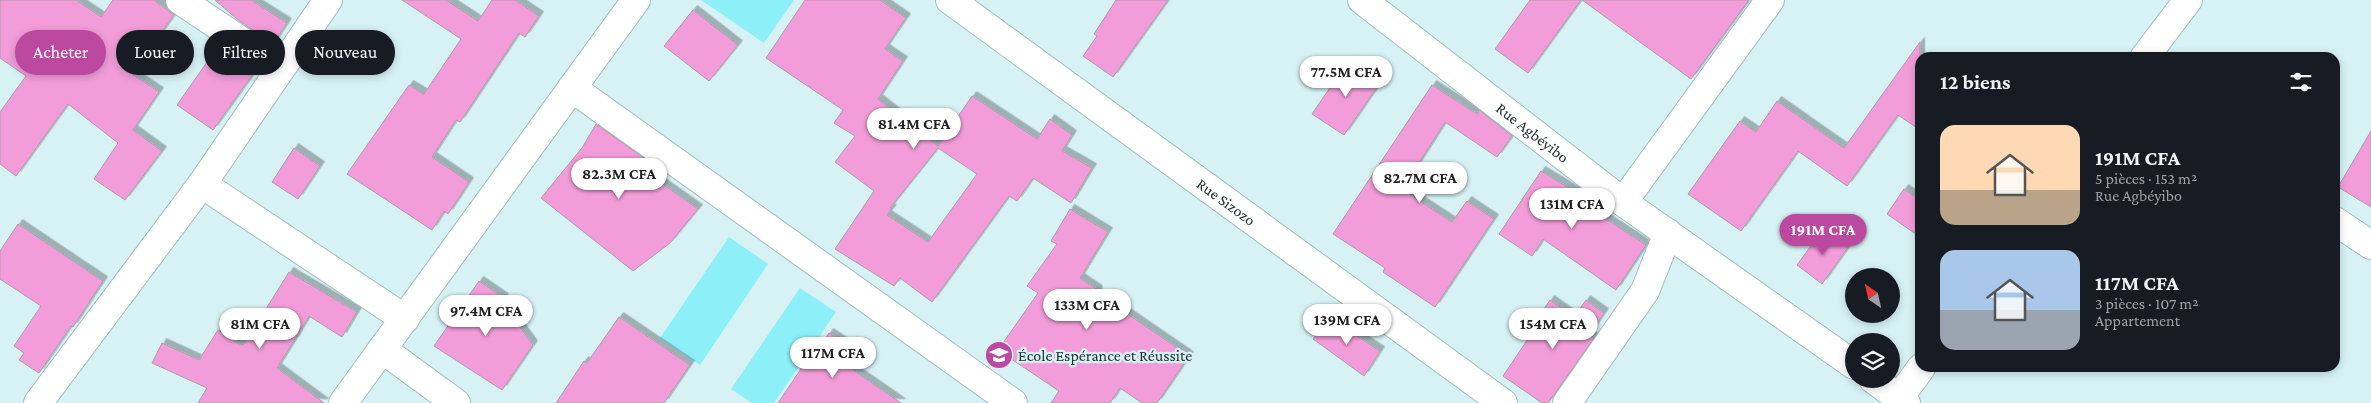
<!DOCTYPE html>
<html lang="fr">
<head>
<meta charset="utf-8">
<style>
	:root { --surface:#171b24; --page:#242831; --text:#f1f3f6; --muted:#9ea1a6; --accent:#bd48a0 }
	body { margin:0; font-family:"Crimson Pro",serif; background:var(--page); color:var(--text); height:100vh; display:flex; flex-direction:column; font-size:19px; white-space:nowrap }
	* { box-sizing:border-box; margin:0 }
	p { font-size:16px; color:var(--muted) }
	.icon { flex:none; width:28px; height:28px; fill:none; stroke:currentColor; stroke-width:2; stroke-linecap:round; stroke-linejoin:round }
	.map { position:relative; flex:1; overflow:hidden }
	.sheet { position:absolute; left:1915px; top:52px; width:425px; height:320px; display:flex; flex-direction:column; background:var(--surface); border-radius:15px; box-shadow:0 2px 8px #0003 }
	.sheet>* { flex:none }
	.guide { position:absolute; left:15px; top:30px; width:475px; height:45px; display:flex; gap:10px }
	.needle { width:32px; rotate:326deg }
	.fabs { position:absolute; left:1845px; top:268px; display:grid; gap:10px }
	.fabs a { display:grid; place-items:center; width:55px; height:55px; border-radius:50%; background:var(--surface); box-shadow:0 2px 8px #0003; font-size:25px }
	.price { position:absolute; translate:-50% -42px; padding:0 11px; border-radius:18px; background:#fff; color:#222; font-size:16px; line-height:32px; filter:drop-shadow(0 1px 2px #0008) }
	.price::after { content:''; position:absolute; left:50%; top:30px; width:15px; height:11px; margin-left:-8px; background:inherit; clip-path:polygon(0 0,100% 0,50% 100%) }
	.price.selected { background:var(--accent); color:#fff }
	ul { padding:0; list-style:none }
	li { display:flex; align-items:center; gap:15px; height:125px; padding:0 25px }
	li span { display:grid; place-items:center; flex:none; width:140px; height:100px; border-radius:15px; color:#555 }
	li>.icon { margin-inline-start:auto }
	span .icon { width:60px; height:60px; fill:#fffc; stroke-width:1 }
	li b { font-size:21px }
	h2 { display:flex; justify-content:space-between; align-items:center; height:60px; padding:0 25px; font-size:21px }
	.chip { padding:0 18px; border-radius:22px; background:var(--surface); box-shadow:0 2px 8px #0003; font-size:18px; line-height:45px }
	.chip.selected { background:var(--accent); color:#fff }
	.map>svg:first-child { display:block }
	.green { fill:#8deff8 }
	.building { fill:#f29dd9; stroke:#af9ba8; fill-rule:evenodd; filter:url(#shadow) }
	.lines { fill:none; stroke-linecap:round; stroke-linejoin:round }
	.minor-casing { stroke:#a1bdbf; stroke-width:30 }
	.minor { stroke:#fff; stroke-width:28 }
	.labels { text-anchor:middle; stroke-width:4.5; stroke-linejoin:round; paint-order:stroke }
	.street-label { font-size:16px; fill:#263132; stroke:#d6f2f5 }
	.poi-label { font-size:16px; fill:#263132; stroke:#d6f2f5; text-anchor:start }
</style>
</head>
<body>
<div class="map">
<svg width="2371" height="403" viewBox="0 0 2371 403">
	<defs>
		<filter id="shadow"><feDropShadow dx="4.5" dy="-4.5" stdDeviation="0" flood-color="#0004"/></filter>
	</defs>
	<rect width="100%" height="100%" fill="#d6f2f5"/>
	<!-- green -->
	<g class="green">
		<polygon points="701,0 794,0 764,43"/>
		<polygon points="729,237 768,264 700,365 660,338"/>
		<polygon points="800,288 836,312 774,403 752,403 731,389"/>
	</g>
	<!-- building -->
	<g class="building">
		<polygon points="0,0 76,0 101,17 113,0 154,0 174,15 132,74 159,92 133,130 162,151 125,200 94,179 118,143 68,104 16,176 0,164 0,112 26,76 0,58"/>
		<polygon points="215,0 251,0 287,23 273,44 237,19"/>
		<polygon points="402,0 446,0 478,21 492,0 515,0 539,16 525,37 519,33 460,122 456,120 432,157 469,182 448,214 444,211 432,230 347,174 409,85 424,94 461,39"/>
		<path d="M805,0H880L906,18L885,49L903,61L878,99L938,146L972,96L1037,139L1050,119L1072,135L1062,151L1092,168L1071,203L1033,178L1017,201L1009,196L932,302L900,278L894,286L835,249L874,191L835,162L855,136L834,123L843,110L766,58ZM938,148L977,174L928,242L887,215L892,209L890,208Z"/>
		<polygon points="1116,0 1168,0 1113,77 1083,56 1097,36 1094,34"/>
		<polygon points="1530,0 1581,0 1528,73 1495,49"/>
		<polygon points="1582,0 1749,0 1691,79"/>
		<polygon points="693,10 738,45 709,81 664,46"/>
		<polygon points="1920,42 1920,130 1898,115 1847,186 1798,151 1741,231 1688,194 1740,121 1756,132 1777,101 1844,148"/>
		<polygon points="219,45 256,70 213,130 177,105"/>
		<polygon points="1348,61 1380,83 1344,135 1312,114"/>
		<polygon points="1432,85 1477,114 1479,110 1512,136 1497,157 1445,122 1408,180 1415,185 1409,194 1452,222 1467,201 1494,219 1435,307 1383,272 1385,268 1333,234"/>
		<polygon points="596,124 651,163 646,172 698,209 670,243 633,271 541,198 582,148"/>
		<polygon points="2371,131 2371,207 2338,187"/>
		<polygon points="294,148 320,166 298,199 272,182"/>
		<polygon points="1541,171 1610,213 1606,219 1646,245 1616,290 1543,239 1532,256 1499,234"/>
		<polygon points="1904,189 1920,200 1920,237 1887,214"/>
		<polygon points="1070,209 1108,232 1080,278 1098,290 1097,293 1189,356 1157,403 1142,403 1120,388 1110,403 1051,403 1059,391 998,350 1038,293 1027,286 1057,244 1051,241"/>
		<polygon points="18,224 103,281 73,327 71,326 39,373 19,360 24,353 14,346 41,306 0,279 0,251"/>
		<polygon points="1824,228 1849,246 1822,284 1797,265"/>
		<polygon points="289,272 357,312 342,337 309,316 277,368 324,403 198,403 207,388 152,363 162,343 199,360 218,330 241,345 244,344"/>
		<polygon points="479,281 504,298 501,301 533,345 502,390 434,346"/>
		<polygon points="1550,300 1574,317 1586,300 1604,313 1589,335 1594,338 1548,403 1542,403 1503,376 1536,327 1533,325"/>
		<polygon points="619,317 690,365 664,403 556,403 584,361 587,363"/>
		<polygon points="1329,318 1380,351 1364,376 1313,339"/>
		<polygon points="829,333 859,353 849,367 901,403 778,403 815,348 817,350"/>
	</g>
	<g class="lines">
		<defs>
			<g id="minor">
				<polyline points="180,0 280,67"/>
				<path id="s1" d="M950,0L1503,403"/>
				<path id="s2" d="M1362,0L1623,202L1854,365"/>
				<polyline points="2144,58 2188,0"/>
				<polyline points="572,88 1013,403"/>
				<polyline points="202,184 405,319"/>
				<polyline points="1623,202 1770,0"/>
				<polyline points="2335,221 2371,245"/>
				<polyline points="382,349 456,403"/>
				<polyline points="1873,379 1906,403"/>
				<polyline points="1899,398 1921,368"/>
				<polyline points="38,403 202,184 328,0"/>
				<polyline points="343,403 636,0"/>
				<polyline points="1567,403 1645,291 1668,233"/>
			</g>
		</defs>
		<!-- minor casing -->
		<use href="#minor" class="minor-casing"/>
		<!-- minor -->
		<use href="#minor" class="minor"/>
	</g>
	<!-- icons -->
	<defs>
		<symbol id="school-disc" viewBox="-11 -11 22 22"><circle r="9.5" fill="#bd48a0" stroke="#d6f2f5"/><path d="M0-5L7-2L0 1L-7-2ZM-4 1L0 2.5L4 1V4Q0 6-4 4Z" fill="#fff"/></symbol>
	</defs>
	<g fill-rule="evenodd">
		<use href="#school-disc" x="983" y="339" width="32" height="32"/>
	</g>
	<g class="labels">
		<!-- street labels -->
		<g class="street-label">
			<text dy="6" stroke="none"><textPath href="#s2" startOffset="216">Rue Agbéyibo</textPath></text>
			<text dy="6" stroke="none"><textPath href="#s1" startOffset="342">Rue Sizozo</textPath></text>
		</g>
		<!-- poi labels -->
		<g class="poi-label">
			<text x="1018" y="361">École Espérance et Réussite</text>
		</g>
	</g>
</svg>
<div class="fabs">
<a><svg class="needle" viewBox="-14 -14 28 28"><path d="M0-13l5 13h-10z" fill="#e53935"/><path d="M0 13l5-13h-10z" fill="#9ea1a6"/></svg></a>
<a><svg class="icon" aria-label="layers" viewBox="0 0 24 24"><path d="M12 4l9 5-9 5-9-5zM3 14l9 5 9-5"/></svg></a>
</div>
<b class="price" style="left:1346px;top:98px">77.5M CFA</b>
<b class="price" style="left:914px;top:150px">81.4M CFA</b>
<b class="price" style="left:619px;top:200px">82.3M CFA</b>
<b class="price" style="left:1420px;top:204px">82.7M CFA</b>
<b class="price" style="left:1572px;top:230px">131M CFA</b>
<b class="price selected" style="left:1823px;top:256px">191M CFA</b>
<b class="price" style="left:1087px;top:331px">133M CFA</b>
<b class="price" style="left:486px;top:337px">97.4M CFA</b>
<b class="price" style="left:1347px;top:346px">139M CFA</b>
<b class="price" style="left:260px;top:350px">81M CFA</b>
<b class="price" style="left:1553px;top:350px">154M CFA</b>
<b class="price" style="left:833px;top:379px">117M CFA</b>
<div class="guide">
<a class="chip selected">Acheter</a>
<a class="chip">Louer</a>
<a class="chip">Filtres</a>
<a class="chip">Nouveau</a>
</div>
<section class="sheet">
<h2>12 biens<svg class="icon" aria-label="filters" viewBox="0 0 24 24"><path d="M4 7h16M4 17h16"/><circle cx="9" cy="7" r="2"/><circle cx="15" cy="17" r="2"/></svg></h2>
<ul>
<li><span style="background:linear-gradient(#ffd9b3 65%,#b9a48a 0)"><svg class="icon" aria-label="home" viewBox="0 0 24 24"><path d="M3 11l9-7 9 7M6 9v11h12V9"/></svg></span><div><b>191M CFA</b><p>5 pièces · 153 m²</p><p>Rue Agbéyibo</p></div></li>
<li><span style="background:linear-gradient(#a9c7e8 60%,#9aa5b1 0)"><svg class="icon" aria-label="home" viewBox="0 0 24 24"><path d="M3 11l9-7 9 7M6 9v11h12V9"/></svg></span><div><b>117M CFA</b><p>3 pièces · 107 m²</p><p>Appartement</p></div></li>
</ul>
</section>
</div>
</body>
</html>
